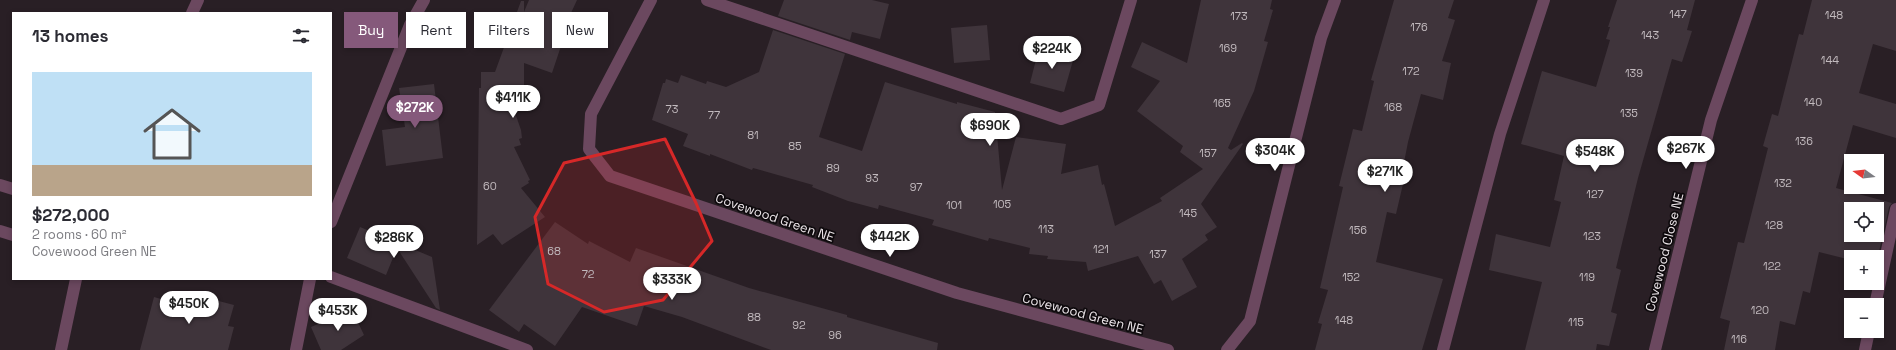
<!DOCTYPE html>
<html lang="en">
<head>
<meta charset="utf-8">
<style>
	:root { --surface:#fff; --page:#f2f2f3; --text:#2b2b33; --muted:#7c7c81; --line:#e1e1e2; --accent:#85597b }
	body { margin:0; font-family:"Space Grotesk",sans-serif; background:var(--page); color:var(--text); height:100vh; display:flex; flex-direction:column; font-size:15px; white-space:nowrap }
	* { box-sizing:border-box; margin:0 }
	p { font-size:13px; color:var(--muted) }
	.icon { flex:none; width:22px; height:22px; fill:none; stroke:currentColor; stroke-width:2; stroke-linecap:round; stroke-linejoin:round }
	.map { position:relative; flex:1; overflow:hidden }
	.details { position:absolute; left:12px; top:12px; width:320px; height:268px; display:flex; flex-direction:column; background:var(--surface); border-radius:0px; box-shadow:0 2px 6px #0003 }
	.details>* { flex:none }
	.top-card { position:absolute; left:344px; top:12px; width:380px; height:36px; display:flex; gap:8px }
	.needle { width:26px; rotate:284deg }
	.controls { position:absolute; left:1844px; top:154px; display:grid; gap:8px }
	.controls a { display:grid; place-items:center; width:40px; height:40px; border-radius:0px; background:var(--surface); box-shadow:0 2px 6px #0003; font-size:20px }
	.price { position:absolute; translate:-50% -34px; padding:0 9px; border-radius:14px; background:#fff; color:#222; font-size:13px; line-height:26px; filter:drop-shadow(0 1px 2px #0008) }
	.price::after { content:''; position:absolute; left:50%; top:24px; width:12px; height:9px; margin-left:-6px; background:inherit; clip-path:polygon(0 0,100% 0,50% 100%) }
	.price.selected { background:var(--accent); color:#fff }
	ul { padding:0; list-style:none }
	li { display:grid; align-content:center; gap:8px; height:212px; padding:0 20px }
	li+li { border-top:1px solid var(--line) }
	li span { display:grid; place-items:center; height:124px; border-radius:0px; color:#555 }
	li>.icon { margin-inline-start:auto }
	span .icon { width:72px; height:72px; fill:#fffc; stroke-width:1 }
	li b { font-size:17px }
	h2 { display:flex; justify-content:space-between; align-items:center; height:48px; padding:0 20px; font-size:17px }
	.chip { padding:0 14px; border-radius:0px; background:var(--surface); box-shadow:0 2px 6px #0003; font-size:14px; line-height:36px }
	.chip.selected { background:var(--accent); color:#fff }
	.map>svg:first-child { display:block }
	.building { fill:#3f343b; fill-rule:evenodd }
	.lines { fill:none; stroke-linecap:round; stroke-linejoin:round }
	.service { stroke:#6b485f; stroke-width:12 }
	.minor { stroke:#6b485f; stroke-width:12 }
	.tertiary { stroke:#6b485f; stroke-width:12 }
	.marked { fill:#d62828; fill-opacity:0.2; stroke:#d62828; stroke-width:3; stroke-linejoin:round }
	.labels { text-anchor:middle; stroke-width:3.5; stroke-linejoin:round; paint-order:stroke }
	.number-label { font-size:11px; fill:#c2babe }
	.street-label { font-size:13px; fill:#ede6ea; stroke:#0e0a0d }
</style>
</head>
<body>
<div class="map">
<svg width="1896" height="350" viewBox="0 0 1896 350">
	<rect width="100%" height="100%" fill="#291f25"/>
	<!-- building -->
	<g class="building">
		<polygon points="529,0 577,0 559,39 563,40 552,73 524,63 524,106 513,107 521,130 522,138 519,139 521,145 514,147 530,180 528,181 529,183 521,188 545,217 502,245 493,234 477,245 479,88 481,88 481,72 495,72 521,1 524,1 524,12"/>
		<polygon points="784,0 872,0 889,4 880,39 852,32 850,40 778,16"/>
		<polygon points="1201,0 1272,0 1270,9 1273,10 1264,41 1268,42 1254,91 1228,148 1231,150 1242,143 1243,144 1201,204 1217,227 1205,235 1208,240 1182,259 1197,287 1172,301 1161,280 1154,284 1138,256 1088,271 1086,262 1047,259 1048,256 1029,254 1030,248 989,238 988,241 932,225 934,220 879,205 878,209 848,201 812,187 813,185 753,168 752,170 710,154 710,156 683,146 688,134 652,120 663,83 665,83 666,79 678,83 681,75 706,84 707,81 726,87 759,72 773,30 845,54 819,137 862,151 885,82 957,104 957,102 995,112 1002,190 1016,137 1066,144 1061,174 1098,165 1102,185 1104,184 1115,226 1162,201 1160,198 1203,169 1180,152 1183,146 1137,111 1160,81 1131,67 1142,42 1187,63"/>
		<polygon points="1394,0 1454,0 1448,18 1455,20 1442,61 1451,63 1443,100 1421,94 1408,142 1400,183 1403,184 1396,214 1387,212 1376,262 1443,279 1422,350 1315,350 1322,324 1318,323 1328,290 1320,288 1343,187 1339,186 1353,129 1362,131 1374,81 1371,80"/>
		<polygon points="1617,0 1695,0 1687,30 1692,31 1682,62 1672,59 1638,178 1616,268 1621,270 1611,312 1617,314 1609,346 1597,344 1596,350 1525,350 1542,282 1489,270 1496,234 1550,247 1561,202 1554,200 1564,156 1521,144 1542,71 1596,87 1610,40 1606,39 1610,27 1608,27"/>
		<path d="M1812,0H1896V51L1873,44L1859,93L1896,104V138L1853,125L1836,188L1892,203L1889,207L1877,261V257H1851V260L1819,252L1810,293L1803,291L1795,325L1780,321L1775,350H1724L1730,321L1720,318L1738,242L1744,243L1768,148L1763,146L1772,114L1778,116L1799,34L1803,35ZM1851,209H1877V235H1851Z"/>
		<polygon points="987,25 990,60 954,63 951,28"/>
		<polygon points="1039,48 1074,57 1064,92 1030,83"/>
		<polygon points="434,84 443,158 386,166 382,130 405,127 399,88"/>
		<polygon points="555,222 588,244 589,241 630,262 636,248 749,288 847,315 847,317 938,343 937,350 771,350 682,317 644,306 637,326 582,307 555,346 524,324 519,332 489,310"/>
		<polygon points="360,227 432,257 440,310 436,308 397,248 386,275 347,258"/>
		<polygon points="182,293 187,295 188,293 234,305 228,326 234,327 228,350 140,350 154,297 179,304"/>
		<polygon points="346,312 347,315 353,312 364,335 341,350 321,350 311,327"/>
	</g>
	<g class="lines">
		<!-- service -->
		<g class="service">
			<polyline points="707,0 1061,119 1099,105 1131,0"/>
			<polyline points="331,222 410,25 424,0"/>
			<polyline points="331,277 527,350"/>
			<polyline points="1875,305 1896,209"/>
			<polyline points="296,350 310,279"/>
			<polyline points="1443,350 1500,134 1544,0"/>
			<polyline points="1865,350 1869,331"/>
		</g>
		<!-- minor -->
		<g class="minor">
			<polyline points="651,0 591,114 589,149 610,176 957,293 1168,350"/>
			<polyline points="0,185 13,189"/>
			<polyline points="0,231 13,235"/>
			<polyline points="1227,350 1250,321 1321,38 1335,0"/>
			<polyline points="1655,350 1711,120 1752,0"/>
		</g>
		<!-- tertiary -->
		<g class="tertiary">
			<polyline points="192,13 198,0"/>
			<polyline points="61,350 76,279"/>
		</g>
	</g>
	<!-- marked area -->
	<path class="marked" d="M665,139L696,203L712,241L663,300L604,312L548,284L535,217L564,163Z"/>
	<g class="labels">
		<!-- number labels -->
		<g class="number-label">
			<text x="1678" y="18">147</text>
			<text x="1834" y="19">148</text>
			<text x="1239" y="20">173</text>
			<text x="1419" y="31">176</text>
			<text x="1650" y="39">143</text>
			<text x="1228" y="52">169</text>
			<text x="1830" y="64">144</text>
			<text x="1411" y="75">172</text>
			<text x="1634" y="77">139</text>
			<text x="1813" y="106">140</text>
			<text x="1222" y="107">165</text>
			<text x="1393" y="111">168</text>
			<text x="672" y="113">73</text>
			<text x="1629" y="117">135</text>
			<text x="714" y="119">77</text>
			<text x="753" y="139">81</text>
			<text x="1804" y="145">136</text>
			<text x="795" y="150">85</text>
			<text x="1208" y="157">157</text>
			<text x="833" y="172">89</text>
			<text x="872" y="182">93</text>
			<text x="1783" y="187">132</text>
			<text x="490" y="190">60</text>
			<text x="916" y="191">97</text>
			<text x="1595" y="198">127</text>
			<text x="1002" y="208">105</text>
			<text x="954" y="209">101</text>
			<text x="1188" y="217">145</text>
			<text x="1774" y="229">128</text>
			<text x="1046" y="233">113</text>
			<text x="1358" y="234">156</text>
			<text x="1592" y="240">123</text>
			<text x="1101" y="253">121</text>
			<text x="554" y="255">68</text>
			<text x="1158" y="258">137</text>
			<text x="1772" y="270">122</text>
			<text x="588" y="278">72</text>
			<text x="1351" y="281">152</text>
			<text x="1587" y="281">119</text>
			<text x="1760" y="314">120</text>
			<text x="754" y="321">88</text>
			<text x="1344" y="324">148</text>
			<text x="1576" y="326">115</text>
			<text x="799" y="329">92</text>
			<text x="835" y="339">96</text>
			<text x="1739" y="343">116</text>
		</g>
		<!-- street labels -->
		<g class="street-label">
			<text transform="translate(775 217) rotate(19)" y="5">Covewood Green NE</text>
			<text transform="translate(1664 252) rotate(-76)" y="5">Covewood Close NE</text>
			<text transform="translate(1083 313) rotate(15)" y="5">Covewood Green NE</text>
		</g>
	</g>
</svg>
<div class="controls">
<a><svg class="needle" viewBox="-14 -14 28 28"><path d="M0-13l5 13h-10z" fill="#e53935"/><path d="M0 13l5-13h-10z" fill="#7c7c81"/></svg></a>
<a><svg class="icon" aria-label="locate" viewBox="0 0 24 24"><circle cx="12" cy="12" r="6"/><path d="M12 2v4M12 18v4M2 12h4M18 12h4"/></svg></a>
<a>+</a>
<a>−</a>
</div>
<b class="price" style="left:1052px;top:70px">$224K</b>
<b class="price" style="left:513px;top:119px">$411K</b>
<b class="price selected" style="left:415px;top:129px">$272K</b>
<b class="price" style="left:990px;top:147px">$690K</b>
<b class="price" style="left:1686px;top:170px">$267K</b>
<b class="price" style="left:1275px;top:172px">$304K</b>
<b class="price" style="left:1595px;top:173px">$548K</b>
<b class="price" style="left:1385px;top:193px">$271K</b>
<b class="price" style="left:890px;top:258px">$442K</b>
<b class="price" style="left:394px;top:259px">$286K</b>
<b class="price" style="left:672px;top:301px">$333K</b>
<b class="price" style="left:189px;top:325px">$450K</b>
<b class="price" style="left:338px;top:332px">$453K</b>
<div class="top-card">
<a class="chip selected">Buy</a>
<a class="chip">Rent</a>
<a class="chip">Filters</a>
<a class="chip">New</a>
</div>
<section class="details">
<h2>13 homes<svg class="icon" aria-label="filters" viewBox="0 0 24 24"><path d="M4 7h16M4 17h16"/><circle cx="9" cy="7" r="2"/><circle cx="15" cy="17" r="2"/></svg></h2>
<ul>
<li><span style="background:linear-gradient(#bfe0f5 75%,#b9a48a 0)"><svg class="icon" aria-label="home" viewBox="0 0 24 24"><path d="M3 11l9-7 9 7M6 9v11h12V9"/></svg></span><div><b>$272,000</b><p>2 rooms · 60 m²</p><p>Covewood Green NE</p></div></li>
</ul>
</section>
</div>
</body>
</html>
